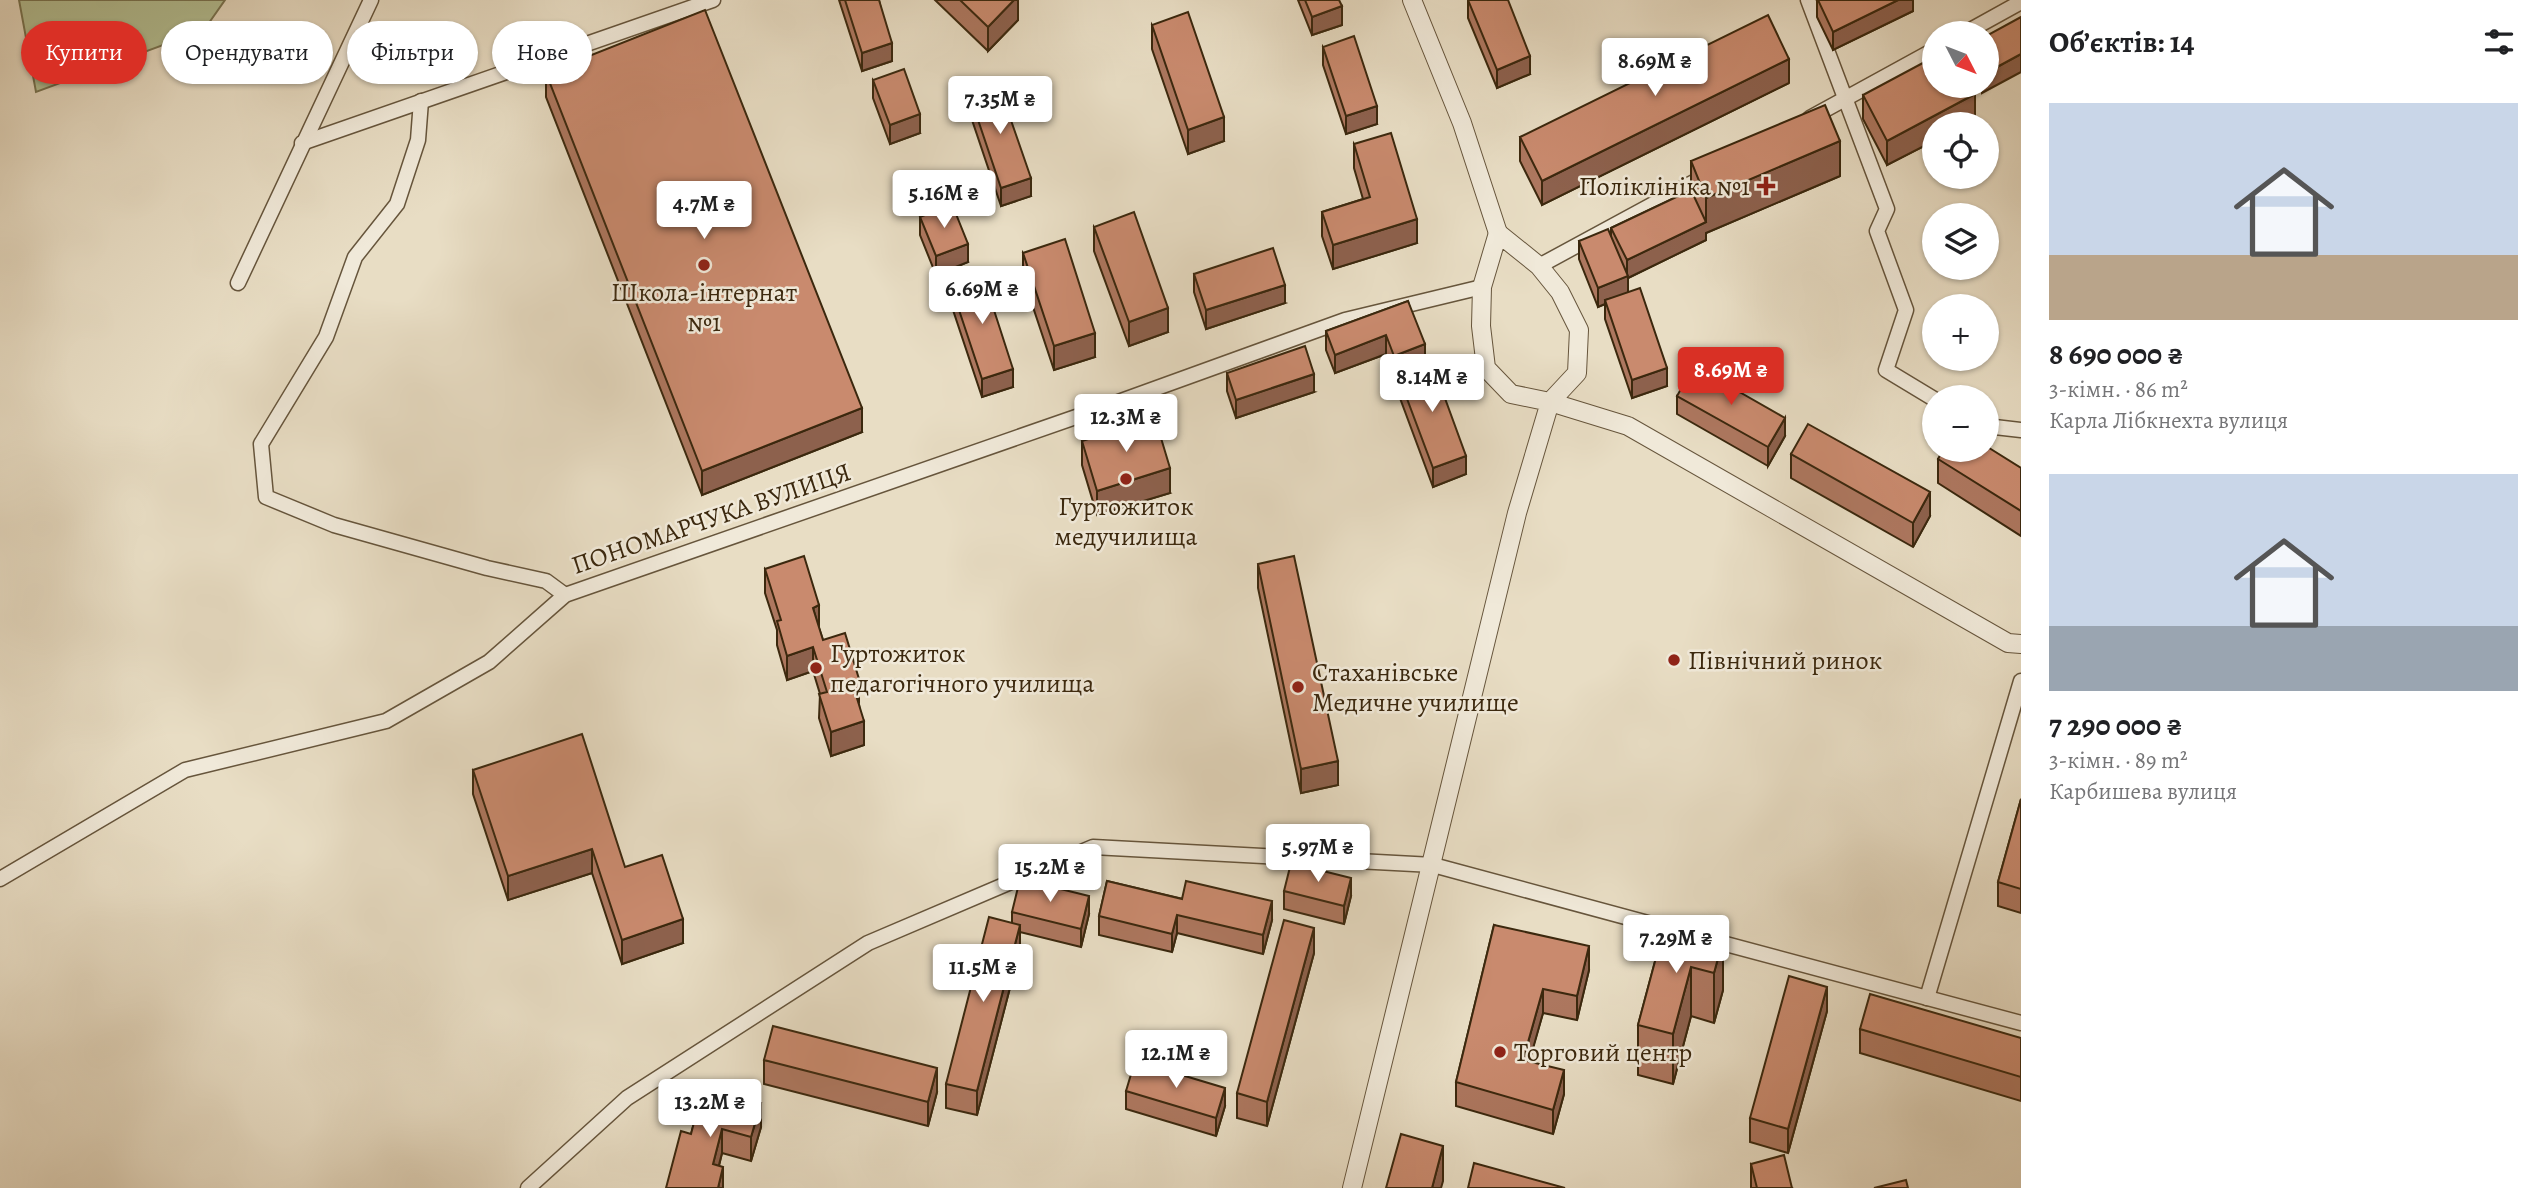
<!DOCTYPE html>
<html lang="uk">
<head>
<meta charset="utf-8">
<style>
	:root { --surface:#fff; --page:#f6f6f6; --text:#202124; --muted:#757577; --accent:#d93025 }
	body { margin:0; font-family:Alegreya,serif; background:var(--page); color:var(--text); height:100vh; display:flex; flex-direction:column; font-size:26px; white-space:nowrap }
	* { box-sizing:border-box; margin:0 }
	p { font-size:23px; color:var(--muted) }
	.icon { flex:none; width:38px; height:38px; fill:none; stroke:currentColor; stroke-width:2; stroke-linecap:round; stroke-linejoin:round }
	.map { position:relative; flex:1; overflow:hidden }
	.panel { display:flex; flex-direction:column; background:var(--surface); width:525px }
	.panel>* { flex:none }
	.banner { position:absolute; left:21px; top:21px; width:665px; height:63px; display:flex; gap:14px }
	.needle { width:46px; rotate:132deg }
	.fabs { position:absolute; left:1922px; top:21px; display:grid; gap:14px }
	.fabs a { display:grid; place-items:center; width:77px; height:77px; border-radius:50%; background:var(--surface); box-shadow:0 2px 5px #0004; font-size:35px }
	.price { position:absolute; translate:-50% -60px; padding:0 16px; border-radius:7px; background:#fff; color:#222; font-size:23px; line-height:46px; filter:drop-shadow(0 2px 4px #0008) }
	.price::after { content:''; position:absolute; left:50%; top:42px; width:21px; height:16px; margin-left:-10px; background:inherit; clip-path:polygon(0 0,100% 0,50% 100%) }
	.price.current { background:var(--accent); color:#fff }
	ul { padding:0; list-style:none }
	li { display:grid; align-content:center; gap:14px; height:371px; padding:0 28px }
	li span { display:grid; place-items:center; height:217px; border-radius:0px; color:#555 }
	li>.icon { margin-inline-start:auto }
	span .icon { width:126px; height:126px; fill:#fffc; stroke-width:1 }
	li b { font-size:30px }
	h2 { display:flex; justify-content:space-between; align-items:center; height:84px; padding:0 28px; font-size:30px }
	.chip { padding:0 24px; border-radius:32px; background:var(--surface); box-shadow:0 2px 5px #0004; font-size:24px; line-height:63px }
	.chip.current { background:var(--accent); color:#fff }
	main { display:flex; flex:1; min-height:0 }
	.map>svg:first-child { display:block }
	.green { fill:#b4c195; stroke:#787452; stroke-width:2 }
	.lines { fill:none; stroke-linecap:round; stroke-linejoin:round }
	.minor-casing { stroke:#66553c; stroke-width:17 }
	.tertiary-casing { stroke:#66553c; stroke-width:20 }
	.minor { stroke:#f0e9d9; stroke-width:14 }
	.tertiary { stroke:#f0e9d9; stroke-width:18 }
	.wall { fill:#ad775f; stroke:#3b280e; stroke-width:2 }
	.shaded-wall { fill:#8d614d; stroke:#3b280e; stroke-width:2 }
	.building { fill:#c98a6e; stroke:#3b280e; stroke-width:2 }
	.poi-dot { fill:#8f2418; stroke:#f0e9d9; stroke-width:2.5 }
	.labels { text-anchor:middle; stroke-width:5; stroke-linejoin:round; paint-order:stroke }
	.poi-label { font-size:26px; fill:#3b280e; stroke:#f0e9d9; text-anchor:start }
	.street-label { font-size:26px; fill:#3b280e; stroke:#f0e9d9 }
</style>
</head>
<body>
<main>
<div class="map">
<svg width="2021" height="1188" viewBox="0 0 2021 1188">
	<rect width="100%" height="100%" fill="#e8ddc4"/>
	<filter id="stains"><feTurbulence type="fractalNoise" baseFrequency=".00286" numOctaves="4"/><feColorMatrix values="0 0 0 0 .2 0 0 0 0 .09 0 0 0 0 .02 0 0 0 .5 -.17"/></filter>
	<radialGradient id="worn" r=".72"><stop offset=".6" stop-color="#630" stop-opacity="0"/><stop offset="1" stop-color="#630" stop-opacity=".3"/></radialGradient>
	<!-- green -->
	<polygon class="green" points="19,0 225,0 204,30 36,92"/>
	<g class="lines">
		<defs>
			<g id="minor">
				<polyline points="1808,0 1887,209 1877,231 1906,310 1886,370 1934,399"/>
				<polyline points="1965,33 2021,2"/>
				<polyline points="421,101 418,140 397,204 355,257 326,337 261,444 266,497 334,525 487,568 546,581 565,595"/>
				<polyline points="1810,118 1934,50"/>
				<polyline points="302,143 713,0"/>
				<polyline points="1539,266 1707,175"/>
				<polyline points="238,283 371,0"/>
				<polyline points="1986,426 2021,430"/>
				<polyline points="0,879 185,770 386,721 489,662 565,595 1096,410 1345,320 1482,287"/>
				<polyline points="1707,939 2021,1023"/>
				<polyline points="1927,998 2021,681"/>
				<polyline points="528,1188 627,1098 868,943 1093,847 1433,865 1681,932"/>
			</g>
			<g id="tertiary">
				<polyline points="1412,0 1462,123 1498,233"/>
				<polyline points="1352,1188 1517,513 1550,402 1577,373 1579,330 1560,292 1539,266 1498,233 1482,287 1481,326 1486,368 1511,394 1550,402 1628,426 2008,643 2021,644"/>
			</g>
		</defs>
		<!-- minor casing -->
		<use href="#minor" class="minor-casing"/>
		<!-- tertiary casing -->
		<use href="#tertiary" class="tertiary-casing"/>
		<!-- minor -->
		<use href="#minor" class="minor"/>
		<!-- tertiary -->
		<use href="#tertiary" class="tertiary"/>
	</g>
	<!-- wall -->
	<g class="wall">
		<polygon points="839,0 879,0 892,61 862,71"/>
		<polygon points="935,0 1018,0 1018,20 988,51"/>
		<polygon points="1298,0 1339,0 1342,25 1312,35"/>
		<polygon points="1468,0 1530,74 1497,88 1468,18"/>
		<polygon points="1817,0 1913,0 1913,11 1833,50 1817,17"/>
		<polygon points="1152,25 1224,141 1188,154 1152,49"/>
		<polygon points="1323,47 1377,124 1346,134 1323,65"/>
		<polygon points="546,73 862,432 702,495 546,97"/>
		<polygon points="873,80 920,133 890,144 873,98"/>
		<polygon points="1789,83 1542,205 1520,161 1520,137"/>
		<polygon points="969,93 1031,196 1001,206 969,111"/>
		<polygon points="1863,95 1975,118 1964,124 1934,124 1934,141 1887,165 1863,119"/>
		<polygon points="1354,144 1417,243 1333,269 1322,236 1322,212 1363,199 1354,168"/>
		<polygon points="1691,161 1840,176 1706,233 1706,240 1628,278 1628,293 1667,386 1632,398 1605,319 1605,304 1598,307 1579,259 1579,241 1611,237 1611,228 1691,190"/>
		<polygon points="920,217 968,262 936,275 920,235"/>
		<polygon points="1094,227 1168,332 1129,346 1094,251"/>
		<polygon points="1023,253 1095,357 1054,370 1023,277"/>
		<polygon points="1194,274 1285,303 1206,329 1194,292"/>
		<polygon points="950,283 1013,387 982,397 950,301"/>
		<polygon points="1408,301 1425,362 1466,474 1433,487 1397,390 1397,373 1394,374 1386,354 1335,373 1326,350 1326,331"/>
		<polygon points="1227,373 1314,392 1236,418 1227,391"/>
		<polygon points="1677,396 1785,436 1768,466 1677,414"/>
		<polygon points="1082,441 1170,493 1097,515 1082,465"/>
		<polygon points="1791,454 1930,516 1913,547 1791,478"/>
		<polygon points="1938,459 2021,468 2021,536 1938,483"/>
		<polygon points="1258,564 1338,785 1301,793 1258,588"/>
		<polygon points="765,569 819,628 823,640 859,704 864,745 831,756 819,718 820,694 813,671 787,680 777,645 777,630 765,593"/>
		<polygon points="473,770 625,867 683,943 622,964 592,873 508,900 473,794"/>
		<polygon points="2021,799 2021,913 1998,906 1998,882"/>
		<polygon points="1107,881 1272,920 1263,954 1177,933 1172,952 1099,935 1099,916"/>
		<polygon points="1284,891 1351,896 1344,924 1284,909"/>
		<polygon points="1012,912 1089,914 1081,947 1020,932 1020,949 977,1115 946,1108 946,1084 1012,923"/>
		<polygon points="1665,924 1723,940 1723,990 1714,1023 1691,1016 1673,1084 1638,1075 1638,1025"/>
		<polygon points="1494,925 1589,970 1577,1020 1543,1013 1529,1061 1564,1094 1553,1134 1456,1106 1456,1082"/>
		<polygon points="1314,953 1267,1126 1237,1118 1237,1093"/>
		<polygon points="1827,1011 1788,1153 1750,1142 1750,1118"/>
		<polygon points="1860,1029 2021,1038 2021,1101 1860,1053"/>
		<polygon points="764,1060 937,1092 928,1126 764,1084"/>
		<polygon points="703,1088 761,1127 751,1161 722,1153 719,1166 723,1188 691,1134"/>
		<polygon points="1126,1091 1225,1106 1216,1136 1126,1109"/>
		<polygon points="1751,1164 1792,1188 1751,1188"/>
	</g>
	<!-- shaded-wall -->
	<g class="shaded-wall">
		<polygon points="1014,0 1018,0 1018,20 988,51 988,27"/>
		<polygon points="1898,0 1913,0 1913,11 1833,50 1833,32"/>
		<polygon points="1342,6 1342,25 1312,35 1312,17"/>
		<polygon points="892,43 892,61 862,71 862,53"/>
		<polygon points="2021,54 2021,72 1982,93 1982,86 1986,86 1986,73"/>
		<polygon points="1530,56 1530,74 1497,88 1497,70"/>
		<polygon points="1789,59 1789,83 1542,205 1542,181"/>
		<polygon points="1975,94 1975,118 1964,124 1934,124 1934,141 1887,165 1887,141"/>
		<polygon points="1377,106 1377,124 1346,134 1346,116"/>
		<polygon points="920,114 920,133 890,144 890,125"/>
		<polygon points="1224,117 1224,141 1188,154 1188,130"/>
		<polygon points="1840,141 1840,176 1706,233 1706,240 1628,278 1628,294 1605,300 1605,304 1598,307 1598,288 1627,276 1627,260 1706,222 1706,198"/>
		<polygon points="1031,178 1031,196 1001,206 1001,188"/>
		<polygon points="1417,219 1417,243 1333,269 1333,245"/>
		<polygon points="968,244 968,262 936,275 936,256"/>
		<polygon points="1285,285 1285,303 1206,329 1206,310"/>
		<polygon points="1168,308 1168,332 1129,346 1129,322"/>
		<polygon points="1095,333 1095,357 1054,370 1054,346"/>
		<polygon points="1386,335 1386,354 1335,373 1335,355"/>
		<polygon points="1425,344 1425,362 1394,374 1394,356"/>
		<polygon points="1667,368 1667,386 1632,398 1632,380"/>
		<polygon points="1013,369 1013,387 982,397 982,379"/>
		<polygon points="1314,374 1314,392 1236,418 1236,400"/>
		<polygon points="862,408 862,432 702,495 702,471"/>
		<polygon points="1785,418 1785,436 1768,466 1768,447"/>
		<polygon points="1466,456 1466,474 1433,487 1433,468"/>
		<polygon points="1170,468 1170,493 1097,515 1097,491"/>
		<polygon points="1930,492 1930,516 1913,547 1913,523"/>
		<polygon points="819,605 819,629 813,608"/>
		<polygon points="813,647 813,671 787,680 787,656"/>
		<polygon points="859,679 859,703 852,682"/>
		<polygon points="864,721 864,745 831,756 831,732"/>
		<polygon points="1338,761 1338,785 1301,793 1301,769"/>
		<polygon points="592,849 592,873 508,900 508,876"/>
		<polygon points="1351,878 1351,896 1344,924 1344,906"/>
		<polygon points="1089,896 1089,914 1081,947 1081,929"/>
		<polygon points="1272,901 1272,920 1263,954 1263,935"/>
		<polygon points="1177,915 1177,933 1172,952 1172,934"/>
		<polygon points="683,919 683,943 622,964 622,940"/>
		<polygon points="1020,925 1020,949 977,1115 977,1091"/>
		<polygon points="1314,928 1314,953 1267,1126 1267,1102"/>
		<polygon points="1723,940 1723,990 1714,1023 1714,973"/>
		<polygon points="1589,946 1589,970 1577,1020 1577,996"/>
		<polygon points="1691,967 1691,1016 1673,1084 1673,1034"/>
		<polygon points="1827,987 1827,1011 1788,1153 1788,1129"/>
		<polygon points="1543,989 1543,1013 1523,1084 1523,1060"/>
		<polygon points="937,1068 937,1092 928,1126 928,1102"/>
		<polygon points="1564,1070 1564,1094 1553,1134 1553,1110"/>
		<polygon points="1225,1088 1225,1106 1216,1136 1216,1118"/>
		<polygon points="761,1103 761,1127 751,1161 751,1137"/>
		<polygon points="722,1129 722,1153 713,1188 713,1164"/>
		<polygon points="1443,1146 1443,1181 1441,1188 1432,1188"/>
		<polygon points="723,1167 723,1188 718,1188"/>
	</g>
	<!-- building -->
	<g class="building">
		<polygon points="845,0 879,0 892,43 862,53"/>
		<polygon points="960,0 1014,0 988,27"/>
		<polygon points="1305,0 1339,0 1342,6 1312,17"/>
		<polygon points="1468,0 1508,0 1530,56 1497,70"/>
		<polygon points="1818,0 1898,0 1833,32"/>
		<polygon points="705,10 862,408 702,471 546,73"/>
		<polygon points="1188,12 1224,117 1188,130 1152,25"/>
		<polygon points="1768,15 1789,59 1542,181 1520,137"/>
		<polygon points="2021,17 2021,54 1986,73 1986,36"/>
		<polygon points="1354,36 1377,106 1346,116 1323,47"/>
		<polygon points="1934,57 1934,86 1971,86 1975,94 1887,141 1863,95"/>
		<polygon points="904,69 920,114 890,125 873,80"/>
		<polygon points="998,83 1031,178 1001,188 969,93"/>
		<polygon points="1825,105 1840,141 1706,198 1691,161"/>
		<polygon points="1391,133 1417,219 1333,245 1322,212 1370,197 1354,144"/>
		<polygon points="1691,190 1706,222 1627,260 1611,228"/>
		<polygon points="952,204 968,244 936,256 920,217"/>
		<polygon points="1134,212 1168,308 1129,322 1094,227"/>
		<polygon points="1608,229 1628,276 1598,288 1579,241"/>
		<polygon points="1065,239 1095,333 1054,346 1023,253"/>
		<polygon points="1273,248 1285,285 1206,310 1194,274"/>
		<polygon points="982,273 1013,369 982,379 950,283"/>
		<polygon points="1640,288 1667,368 1632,380 1605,300"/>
		<polygon points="1408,301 1425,344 1394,356 1386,335 1335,355 1326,331"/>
		<polygon points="1305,346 1314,374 1236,400 1227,373"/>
		<polygon points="1431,360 1466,456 1433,468 1397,372"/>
		<polygon points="1694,366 1785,418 1768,447 1677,396"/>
		<polygon points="1155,418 1170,468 1097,491 1082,441"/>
		<polygon points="1808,424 1930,492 1913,523 1791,454"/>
		<polygon points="1986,446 2021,468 2021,511 1938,459 1943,450 1986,450"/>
		<polygon points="804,556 819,605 813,608 823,640 845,633 859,679 852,682 864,721 831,732 819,694 827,692 813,647 787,656 777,621 781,620 765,569"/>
		<polygon points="1294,556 1338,761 1301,769 1258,564"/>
		<polygon points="582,734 625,867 662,855 683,919 622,940 592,849 508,876 473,770"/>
		<polygon points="2021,799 2021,889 1998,882"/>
		<polygon points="1291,863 1351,878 1344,906 1284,891"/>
		<polygon points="1020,879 1089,896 1081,929 1012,912"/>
		<polygon points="1107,881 1182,899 1186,881 1272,901 1263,935 1177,915 1172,934 1099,916"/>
		<polygon points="989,917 1020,925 977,1091 946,1084"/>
		<polygon points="1284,920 1314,928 1267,1102 1237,1093"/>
		<polygon points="1665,924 1723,940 1714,973 1691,967 1673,1034 1638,1025"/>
		<polygon points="1494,925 1589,946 1577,996 1543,989 1523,1060 1564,1070 1553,1110 1456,1082"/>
		<polygon points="1789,976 1827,987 1788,1129 1750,1118"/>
		<polygon points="1870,994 2021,1038 2021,1077 1860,1029"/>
		<polygon points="773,1026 937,1068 928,1102 764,1060"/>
		<polygon points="1135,1061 1225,1088 1216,1118 1126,1091"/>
		<polygon points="703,1088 761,1103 751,1137 722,1129 713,1164 723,1167 718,1188 666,1188 681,1131 691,1134"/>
		<polygon points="1401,1134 1443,1146 1432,1188 1386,1188"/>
		<polygon points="1784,1155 1792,1188 1757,1188 1751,1164"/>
		<polygon points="1474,1163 1565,1188 1468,1188"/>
		<polygon points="1906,1180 1908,1188 1874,1188"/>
	</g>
	<!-- markers -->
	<g class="poi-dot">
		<path d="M1762.5 175.5h7v7h7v7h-7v7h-7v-7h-7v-7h7z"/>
		<circle cx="704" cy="265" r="7"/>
		<circle cx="1126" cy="479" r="7"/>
		<circle cx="1674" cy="660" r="7"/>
		<circle cx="816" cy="668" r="7"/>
		<circle cx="1298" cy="687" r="7"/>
		<circle cx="1500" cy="1052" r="7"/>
	</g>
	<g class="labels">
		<!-- poi labels -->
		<g class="poi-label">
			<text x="1750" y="195" text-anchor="end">Поліклініка №1</text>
			<text x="704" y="301" text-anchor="middle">Школа-інтернат<tspan x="704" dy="30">№1</tspan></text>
			<text x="1126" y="515" text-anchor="middle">Гуртожиток<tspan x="1126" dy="30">медучилища</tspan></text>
			<text x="830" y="662">Гуртожиток<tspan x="830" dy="30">педагогічного училища</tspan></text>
			<text x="1688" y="669">Північний ринок</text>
			<text x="1312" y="681">Стаханівське<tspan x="1312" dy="30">Медичне училище</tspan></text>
			<text x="1514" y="1061">Торговий центр</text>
		</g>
		<!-- street labels -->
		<g class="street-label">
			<text transform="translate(711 518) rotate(-19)" y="9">ПОНОМАРЧУКА ВУЛИЦЯ</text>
		</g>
	</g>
	<rect width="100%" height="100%" filter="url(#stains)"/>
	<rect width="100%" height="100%" fill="url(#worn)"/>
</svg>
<div class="fabs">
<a><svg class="needle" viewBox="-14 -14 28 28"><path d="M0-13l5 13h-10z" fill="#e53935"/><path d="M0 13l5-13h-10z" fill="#757577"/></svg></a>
<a><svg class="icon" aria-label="locate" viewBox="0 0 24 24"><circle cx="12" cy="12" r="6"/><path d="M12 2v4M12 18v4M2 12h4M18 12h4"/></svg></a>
<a><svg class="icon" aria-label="layers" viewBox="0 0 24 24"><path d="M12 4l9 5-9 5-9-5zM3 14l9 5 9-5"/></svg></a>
<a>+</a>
<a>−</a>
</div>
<b class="price" style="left:1655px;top:98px">8.69M ₴</b>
<b class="price" style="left:1000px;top:136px">7.35M ₴</b>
<b class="price" style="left:944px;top:230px">5.16M ₴</b>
<b class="price" style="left:704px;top:241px">4.7M ₴</b>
<b class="price" style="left:982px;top:326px">6.69M ₴</b>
<b class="price current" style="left:1731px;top:407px">8.69M ₴</b>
<b class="price" style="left:1432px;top:414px">8.14M ₴</b>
<b class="price" style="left:1126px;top:454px">12.3M ₴</b>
<b class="price" style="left:1318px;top:884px">5.97M ₴</b>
<b class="price" style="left:1050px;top:904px">15.2M ₴</b>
<b class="price" style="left:1676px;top:975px">7.29M ₴</b>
<b class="price" style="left:983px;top:1004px">11.5M ₴</b>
<b class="price" style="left:1176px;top:1090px">12.1M ₴</b>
<b class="price" style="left:710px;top:1139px">13.2M ₴</b>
<div class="banner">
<a class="chip current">Купити</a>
<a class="chip">Орендувати</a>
<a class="chip">Фільтри</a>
<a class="chip">Нове</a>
</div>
</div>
<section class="panel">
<h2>Об’єктів: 14<svg class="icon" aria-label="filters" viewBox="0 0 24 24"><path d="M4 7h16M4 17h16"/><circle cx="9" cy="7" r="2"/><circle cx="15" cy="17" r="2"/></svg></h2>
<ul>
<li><span style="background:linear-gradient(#c9d6e8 70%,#b9a48a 0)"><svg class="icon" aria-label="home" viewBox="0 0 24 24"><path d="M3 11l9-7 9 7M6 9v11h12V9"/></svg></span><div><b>8 690 000 ₴</b><p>3-кімн. · 86 m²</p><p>Карла Лібкнехта вулиця</p></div></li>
<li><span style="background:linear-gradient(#c9d6e8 70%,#9aa5b1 0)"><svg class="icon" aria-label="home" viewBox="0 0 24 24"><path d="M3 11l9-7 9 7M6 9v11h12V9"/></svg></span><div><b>7 290 000 ₴</b><p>3-кімн. · 89 m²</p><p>Карбишева вулиця</p></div></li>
</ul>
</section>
</main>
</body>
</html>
